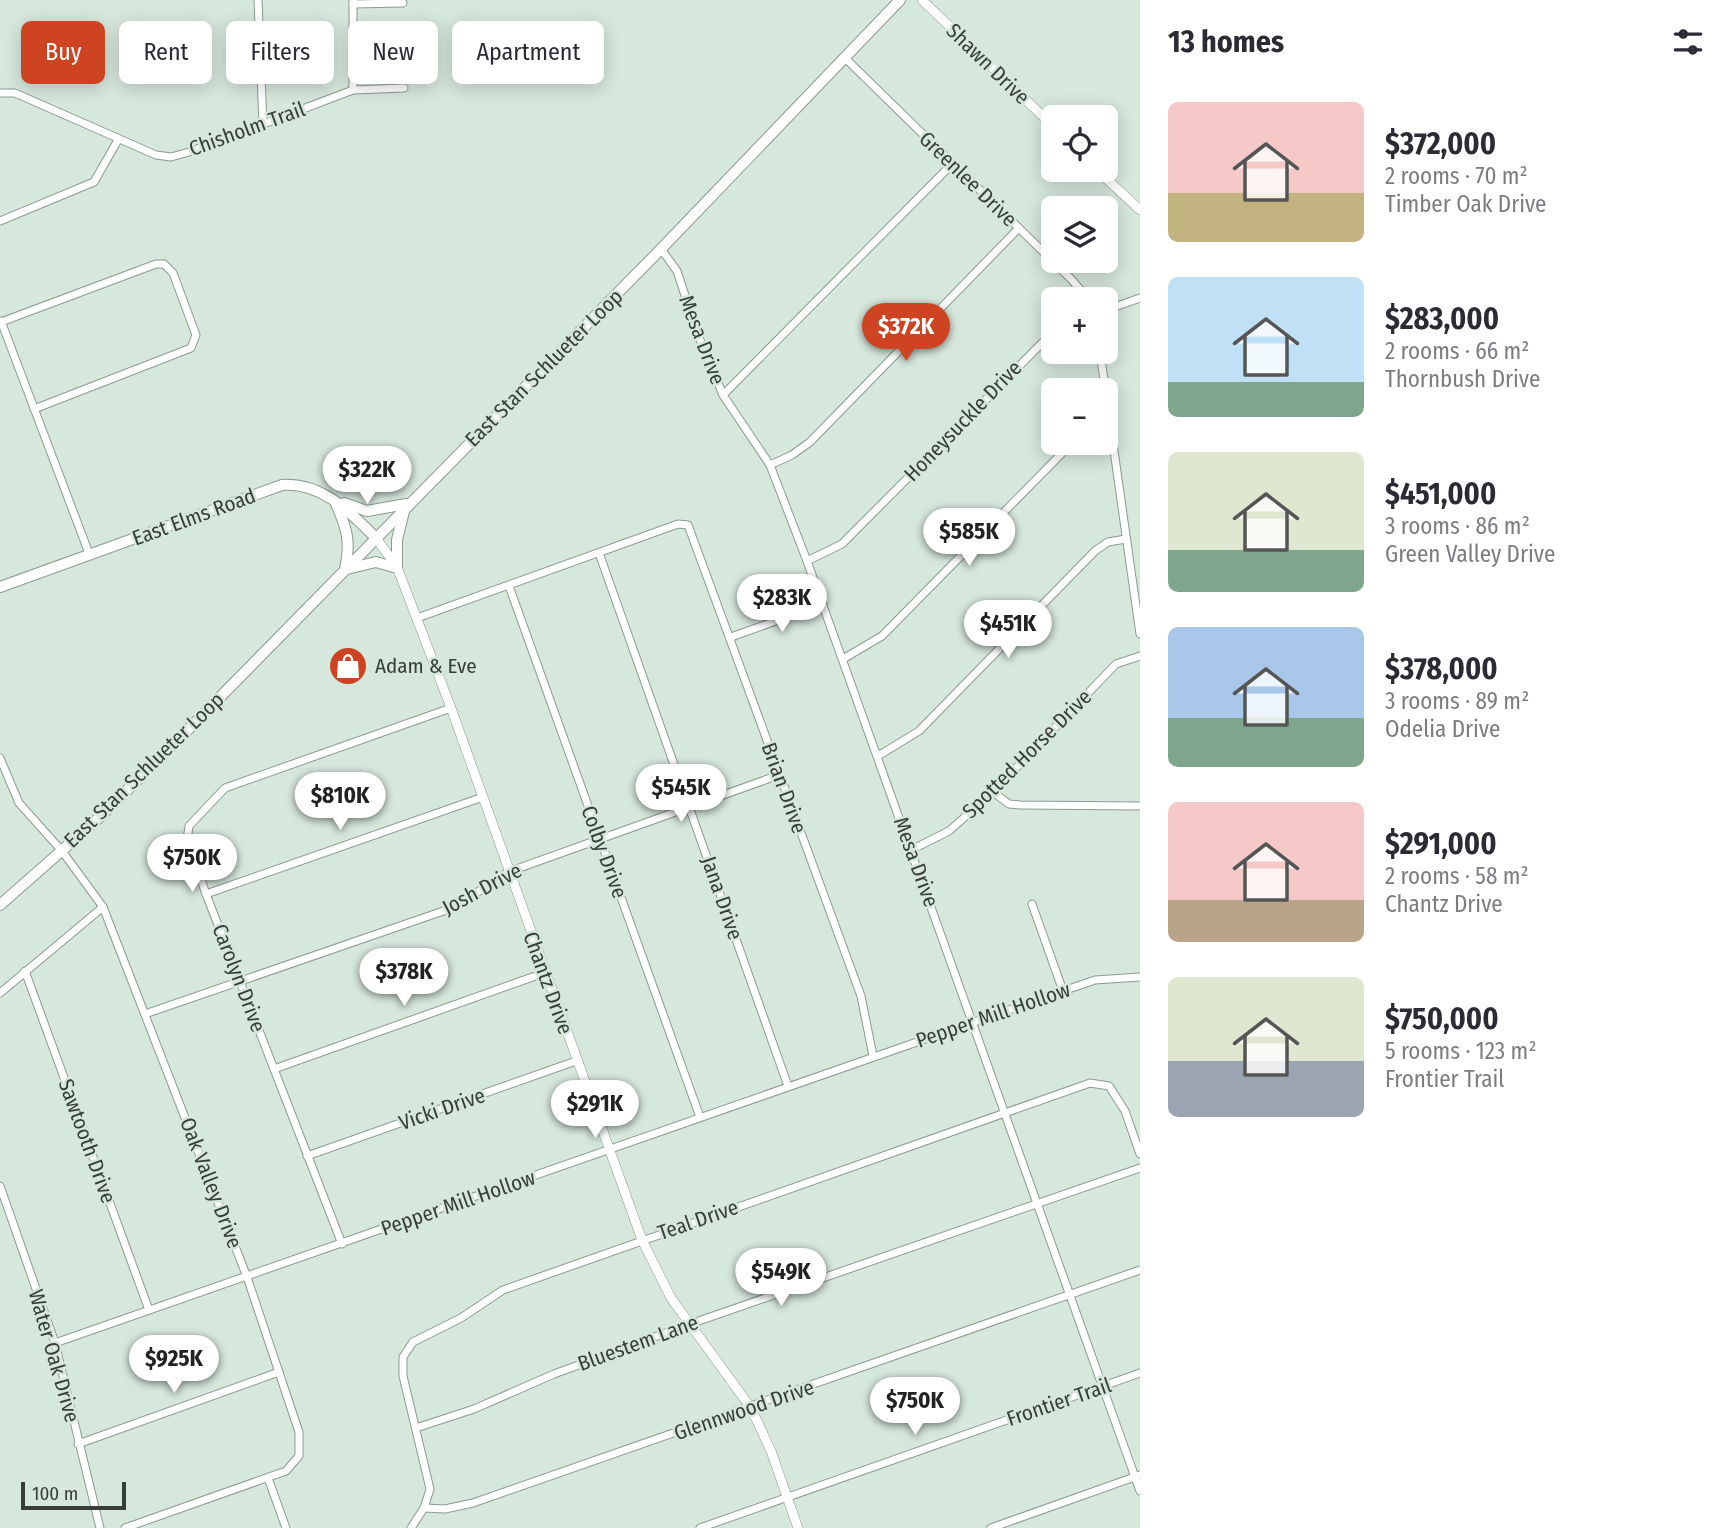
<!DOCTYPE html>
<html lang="en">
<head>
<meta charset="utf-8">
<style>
	:root { --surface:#fff; --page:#f7f7f7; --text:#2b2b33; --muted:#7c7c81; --accent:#ce4423 }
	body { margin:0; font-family:"Fira Sans Condensed",sans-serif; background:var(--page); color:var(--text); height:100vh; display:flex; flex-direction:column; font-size:26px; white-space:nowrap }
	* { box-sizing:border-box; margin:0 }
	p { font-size:23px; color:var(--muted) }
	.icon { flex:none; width:38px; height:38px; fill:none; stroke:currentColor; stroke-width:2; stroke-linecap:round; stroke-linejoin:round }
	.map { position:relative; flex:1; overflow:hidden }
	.panel { display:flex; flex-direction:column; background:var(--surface); width:595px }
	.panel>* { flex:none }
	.guide { position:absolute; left:21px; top:21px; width:665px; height:63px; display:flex; gap:14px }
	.controls { position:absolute; left:1041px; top:105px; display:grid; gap:14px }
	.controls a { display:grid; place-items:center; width:77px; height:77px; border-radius:10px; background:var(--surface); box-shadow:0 4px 18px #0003; font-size:35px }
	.scale { position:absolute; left:21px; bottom:18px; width:105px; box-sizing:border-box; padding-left:7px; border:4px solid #373e3a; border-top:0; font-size:19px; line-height:24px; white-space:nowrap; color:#373e3a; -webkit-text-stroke:5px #d6e7dc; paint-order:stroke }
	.price { position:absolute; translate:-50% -60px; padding:0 16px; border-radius:24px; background:#fff; color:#222; font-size:23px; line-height:46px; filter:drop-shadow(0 2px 4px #0008) }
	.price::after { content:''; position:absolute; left:50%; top:42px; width:21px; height:16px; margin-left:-10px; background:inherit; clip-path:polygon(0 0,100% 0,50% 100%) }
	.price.on { background:var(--accent); color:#fff }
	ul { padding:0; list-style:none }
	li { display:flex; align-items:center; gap:21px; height:175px; padding:0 28px }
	li span { display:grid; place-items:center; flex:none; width:196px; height:140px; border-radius:10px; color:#555 }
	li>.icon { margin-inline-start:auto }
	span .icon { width:84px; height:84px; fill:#fffc; stroke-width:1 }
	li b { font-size:30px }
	h2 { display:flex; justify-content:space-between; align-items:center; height:84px; padding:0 28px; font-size:30px }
	.pill { padding:0 24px; border-radius:10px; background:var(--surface); box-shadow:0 4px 18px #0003; font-size:24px; line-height:63px }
	.pill.on { background:var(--accent); color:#fff }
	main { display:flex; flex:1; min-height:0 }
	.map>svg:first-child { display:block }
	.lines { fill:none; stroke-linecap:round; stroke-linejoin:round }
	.minor-casing { stroke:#8b9b91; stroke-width:9 }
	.tertiary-casing { stroke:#8b9b91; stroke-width:10 }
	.secondary-casing { stroke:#8b9b91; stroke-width:12 }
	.minor { stroke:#fff; stroke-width:7 }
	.tertiary { stroke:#fff; stroke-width:9 }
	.secondary { stroke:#fff; stroke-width:10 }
	.labels { text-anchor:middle; stroke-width:5; stroke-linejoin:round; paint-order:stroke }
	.street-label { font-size:21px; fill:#373e3a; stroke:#d6e7dc }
	.poi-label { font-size:21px; fill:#373e3a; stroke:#d6e7dc; text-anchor:start }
</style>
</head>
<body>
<main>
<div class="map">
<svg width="1140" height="1528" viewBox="0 0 1140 1528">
	<rect width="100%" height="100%" fill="#d6e7dc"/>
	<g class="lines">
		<defs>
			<g id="minor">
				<polyline points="258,0 263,124"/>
				<polyline points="353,4 403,3"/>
				<polyline points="846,59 1072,280 1088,299"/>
				<polyline points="353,90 404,88"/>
				<polyline points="0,93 15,93 156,155 171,157 189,152 353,90 353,0"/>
				<polyline points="0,221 94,182 118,140"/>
				<polyline points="661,249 677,271 698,335 723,395 770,465 807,561 1140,1491"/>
				<polyline points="1106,310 1140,298"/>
				<polyline points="1,321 90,556"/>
				<polyline points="1,322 156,264 164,264 173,273 196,335 191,348 34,409"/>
				<polyline points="1100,352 1140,634"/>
				<polyline points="723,395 952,164"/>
				<polyline points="770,465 792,455 810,442 1019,228"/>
				<polyline points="599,553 788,1086"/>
				<polyline points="807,561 842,544 1054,331"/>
				<polyline points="509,586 700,1117"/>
				<polyline points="417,618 678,524 688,525 861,996 873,1056"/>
				<polyline points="731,637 823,604"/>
				<polyline points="843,659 882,636 1072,443"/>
				<polyline points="878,756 919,731 1095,551 1108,542 1126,539"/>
				<polyline points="0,758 19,803 62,851 103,907 247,1277 299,1432 299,1456 286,1471 125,1528"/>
				<polyline points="993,792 1009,804 1020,805 1140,806"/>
				<polyline points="911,850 949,831 993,792 1116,664 1140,656"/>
				<polyline points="206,894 483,797"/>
				<polyline points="1032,904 1063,991"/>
				<polyline points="25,971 149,1310"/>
				<polyline points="0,993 103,907"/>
				<polyline points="145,1014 455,907 508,872 779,775"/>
				<polyline points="274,1069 544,973"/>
				<polyline points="307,1156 576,1061"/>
				<polyline points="0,1186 55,1343 100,1528"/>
				<polyline points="342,1244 206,894 187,840 189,826 225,788 451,708"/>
				<polyline points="55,1343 1063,991 1095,980 1140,977"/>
				<polyline points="416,1428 474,1409 554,1374 690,1324 1140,1168"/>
				<polyline points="78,1444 279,1372"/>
				<polyline points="268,1478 286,1528"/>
				<polyline points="424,1508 445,1509 473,1503 1140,1270"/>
				<polyline points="411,1528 424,1508 430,1489 403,1376 403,1357 413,1342 461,1318 503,1290 1090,1083 1109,1086 1125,1111 1140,1154"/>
				<polyline points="700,1528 1140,1373"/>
				<polyline points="991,1528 1140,1475"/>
			</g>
			<g id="tertiary">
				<polyline points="922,0 1054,127"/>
				<polyline points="1097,170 1140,210"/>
				<polyline points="376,538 397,567 451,708 642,1240 671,1298 751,1408 771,1451 798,1528"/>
			</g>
			<g id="secondary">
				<polyline points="344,503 367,511 406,504"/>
				<path d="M336,504C347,528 351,543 345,569"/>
				<polyline points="397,567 397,540 404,511"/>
				<polyline points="347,569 376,562 397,568"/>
				<path d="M0,587L282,485C322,482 350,512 376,538"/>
				<polyline points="0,905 100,817 169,749 661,249 900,0"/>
			</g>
		</defs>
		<!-- minor casing -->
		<use href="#minor" class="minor-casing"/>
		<!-- tertiary casing -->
		<use href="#tertiary" class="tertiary-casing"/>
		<!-- secondary casing -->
		<use href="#secondary" class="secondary-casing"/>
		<!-- minor -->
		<use href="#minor" class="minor"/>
		<!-- tertiary -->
		<use href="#tertiary" class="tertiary"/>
		<!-- secondary -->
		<use href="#secondary" class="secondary"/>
	</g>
	<!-- icons -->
	<defs>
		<symbol id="shop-disc" viewBox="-11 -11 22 22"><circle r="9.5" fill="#ce4423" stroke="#d6e7dc"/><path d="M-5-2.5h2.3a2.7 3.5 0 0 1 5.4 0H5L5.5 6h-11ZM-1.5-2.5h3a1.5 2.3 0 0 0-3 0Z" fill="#fff"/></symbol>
	</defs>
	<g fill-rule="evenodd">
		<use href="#shop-disc" x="326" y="644" width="44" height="44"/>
	</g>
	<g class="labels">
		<!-- street labels -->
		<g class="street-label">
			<text transform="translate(988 64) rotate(44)" y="7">Shawn Drive</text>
			<text transform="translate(247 129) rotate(-20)" y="7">Chisholm Trail</text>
			<text transform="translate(968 179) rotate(44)" y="7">Greenlee Drive</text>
			<text transform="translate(702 340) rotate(69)" y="7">Mesa Drive</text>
			<text transform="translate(544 368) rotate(-45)" y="7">East Stan Schlueter Loop</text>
			<text transform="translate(963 421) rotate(-46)" y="7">Honeysuckle Drive</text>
			<text transform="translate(194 517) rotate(-20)" y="7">East Elms Road</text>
			<text transform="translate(1027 754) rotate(-45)" y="7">Spotted Horse Drive</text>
			<text transform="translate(144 770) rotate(-44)" y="7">East Stan Schlueter Loop</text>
			<text transform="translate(784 788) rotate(70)" y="7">Brian Drive</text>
			<text transform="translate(604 852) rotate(70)" y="7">Colby Drive</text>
			<text transform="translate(916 862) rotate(70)" y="7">Mesa Drive</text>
			<text transform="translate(482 889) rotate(-28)" y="7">Josh Drive</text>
			<text transform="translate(722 898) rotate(71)" y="7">Jana Drive</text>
			<text transform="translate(239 978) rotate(69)" y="7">Carolyn Drive</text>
			<text transform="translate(548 983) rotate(70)" y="7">Chantz Drive</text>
			<text transform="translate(993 1015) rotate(-19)" y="7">Pepper Mill Hollow</text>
			<text transform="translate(442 1109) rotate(-19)" y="7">Vicki Drive</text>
			<text transform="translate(87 1141) rotate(70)" y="7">Sawtooth Drive</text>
			<text transform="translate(211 1183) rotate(69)" y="7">Oak Valley Drive</text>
			<text transform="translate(458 1203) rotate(-19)" y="7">Pepper Mill Hollow</text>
			<text transform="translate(698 1220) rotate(-19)" y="7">Teal Drive</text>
			<text transform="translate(638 1343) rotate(-20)" y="7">Bluestem Lane</text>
			<text transform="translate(54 1356) rotate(74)" y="7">Water Oak Drive</text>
			<text transform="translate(1059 1402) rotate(-19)" y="7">Frontier Trail</text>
			<text transform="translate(744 1410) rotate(-19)" y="7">Glennwood Drive</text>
		</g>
		<!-- poi labels -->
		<g class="poi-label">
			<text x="375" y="673">Adam &amp; Eve</text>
		</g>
	</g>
</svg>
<div class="controls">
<a><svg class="icon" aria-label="locate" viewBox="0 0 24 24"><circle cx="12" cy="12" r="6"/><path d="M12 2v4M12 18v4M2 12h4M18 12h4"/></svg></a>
<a><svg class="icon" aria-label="layers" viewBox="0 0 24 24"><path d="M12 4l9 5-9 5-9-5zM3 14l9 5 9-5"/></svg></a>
<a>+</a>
<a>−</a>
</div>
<div class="scale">100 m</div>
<b class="price on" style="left:906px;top:363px">$372K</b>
<b class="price" style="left:367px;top:506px">$322K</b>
<b class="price" style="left:969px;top:568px">$585K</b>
<b class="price" style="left:782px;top:634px">$283K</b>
<b class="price" style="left:1008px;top:660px">$451K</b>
<b class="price" style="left:681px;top:824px">$545K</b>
<b class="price" style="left:340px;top:832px">$810K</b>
<b class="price" style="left:192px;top:894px">$750K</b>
<b class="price" style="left:404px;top:1008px">$378K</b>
<b class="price" style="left:595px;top:1140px">$291K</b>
<b class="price" style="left:781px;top:1308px">$549K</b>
<b class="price" style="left:174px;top:1395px">$925K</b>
<b class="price" style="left:915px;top:1437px">$750K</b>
<div class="guide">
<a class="pill on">Buy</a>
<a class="pill">Rent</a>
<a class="pill">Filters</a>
<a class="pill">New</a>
<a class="pill">Apartment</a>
</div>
</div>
<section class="panel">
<h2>13 homes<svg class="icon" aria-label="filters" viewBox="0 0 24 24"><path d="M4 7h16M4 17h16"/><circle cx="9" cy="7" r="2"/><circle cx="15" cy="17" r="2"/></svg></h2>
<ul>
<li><span style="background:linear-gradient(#f6c9c9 65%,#c2b280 0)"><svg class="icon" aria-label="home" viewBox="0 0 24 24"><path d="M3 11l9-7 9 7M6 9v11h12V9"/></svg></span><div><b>$372,000</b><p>2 rooms · 70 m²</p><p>Timber Oak Drive</p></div></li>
<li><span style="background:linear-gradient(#bfe0f5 75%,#7fa58c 0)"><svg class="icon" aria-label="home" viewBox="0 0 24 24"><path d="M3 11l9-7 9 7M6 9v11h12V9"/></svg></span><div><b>$283,000</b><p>2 rooms · 66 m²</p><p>Thornbush Drive</p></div></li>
<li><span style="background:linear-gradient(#dfe7d0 70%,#7fa58c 0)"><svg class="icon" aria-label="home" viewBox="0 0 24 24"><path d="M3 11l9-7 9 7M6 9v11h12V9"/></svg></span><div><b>$451,000</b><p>3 rooms · 86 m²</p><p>Green Valley Drive</p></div></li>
<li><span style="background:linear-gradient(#a9c7e8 65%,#7fa58c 0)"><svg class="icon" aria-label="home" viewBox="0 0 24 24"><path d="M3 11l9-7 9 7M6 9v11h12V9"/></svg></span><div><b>$378,000</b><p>3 rooms · 89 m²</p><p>Odelia Drive</p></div></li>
<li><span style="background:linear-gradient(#f6c9c9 70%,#b9a48a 0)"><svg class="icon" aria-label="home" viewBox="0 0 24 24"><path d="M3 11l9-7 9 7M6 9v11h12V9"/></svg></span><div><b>$291,000</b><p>2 rooms · 58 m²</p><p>Chantz Drive</p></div></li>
<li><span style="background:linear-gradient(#dfe7d0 60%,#9aa5b1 0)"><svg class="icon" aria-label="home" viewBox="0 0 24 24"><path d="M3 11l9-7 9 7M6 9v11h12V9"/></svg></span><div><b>$750,000</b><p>5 rooms · 123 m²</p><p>Frontier Trail</p></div></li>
</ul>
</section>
</main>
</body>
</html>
